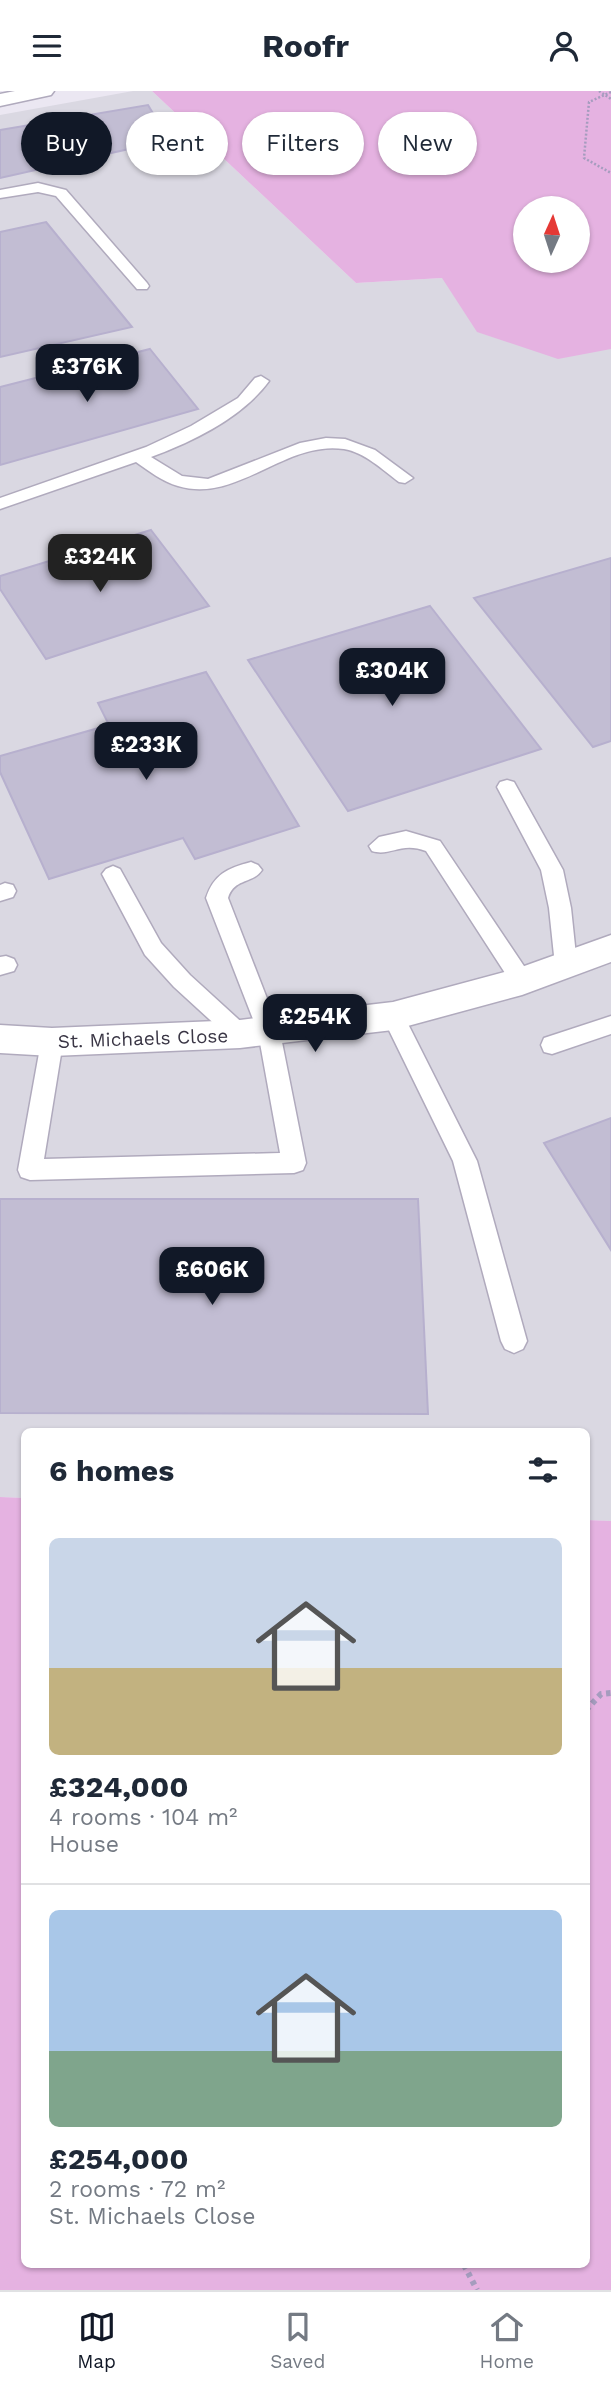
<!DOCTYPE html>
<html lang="en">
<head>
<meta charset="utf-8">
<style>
	:root { --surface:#fff; --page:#f6f6f7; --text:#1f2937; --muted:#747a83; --line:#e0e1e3; --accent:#111827 }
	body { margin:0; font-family:"Work Sans",sans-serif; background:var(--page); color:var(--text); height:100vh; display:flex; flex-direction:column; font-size:26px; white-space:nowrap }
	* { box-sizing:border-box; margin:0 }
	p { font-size:23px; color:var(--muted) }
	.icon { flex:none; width:38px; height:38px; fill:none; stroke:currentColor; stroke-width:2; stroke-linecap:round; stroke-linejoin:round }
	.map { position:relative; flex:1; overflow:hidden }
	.drawer { position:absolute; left:21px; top:1337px; width:569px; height:840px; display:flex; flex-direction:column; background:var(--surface); border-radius:10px; box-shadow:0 2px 5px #0004 }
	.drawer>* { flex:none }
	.top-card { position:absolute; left:21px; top:21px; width:570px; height:63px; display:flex; gap:14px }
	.needle { width:46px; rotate:3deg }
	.fabs { position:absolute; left:513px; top:105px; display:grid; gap:14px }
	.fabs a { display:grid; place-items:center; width:77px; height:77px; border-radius:50%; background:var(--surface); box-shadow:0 2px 5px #0004; font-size:35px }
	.price { position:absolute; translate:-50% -60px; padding:0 16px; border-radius:14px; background:var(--accent); color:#fff; font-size:23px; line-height:46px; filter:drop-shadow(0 2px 4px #0008) }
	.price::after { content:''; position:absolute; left:50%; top:42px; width:21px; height:16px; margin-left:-10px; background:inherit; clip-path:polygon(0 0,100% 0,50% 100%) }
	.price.selected { background:#222; color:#fff }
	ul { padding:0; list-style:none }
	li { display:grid; align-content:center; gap:14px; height:371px; padding:0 28px }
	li+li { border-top:2px solid var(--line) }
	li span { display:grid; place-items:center; height:217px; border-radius:10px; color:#555 }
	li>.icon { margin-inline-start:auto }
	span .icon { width:126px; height:126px; fill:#fffc; stroke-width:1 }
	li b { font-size:30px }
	h2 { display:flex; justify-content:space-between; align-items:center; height:84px; padding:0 28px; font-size:30px }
	.chip { padding:0 24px; border-radius:32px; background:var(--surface); box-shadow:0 2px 5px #0004; font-size:24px; line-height:63px }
	.chip.selected { background:var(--accent); color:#fff }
	header { display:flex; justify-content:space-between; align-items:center; height:91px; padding:0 28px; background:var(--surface); font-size:32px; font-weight:700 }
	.menu { display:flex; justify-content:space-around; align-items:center; height:98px; border-top:2px solid var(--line); background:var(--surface); font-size:19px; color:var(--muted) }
	.menu a { display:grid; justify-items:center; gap:4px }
	.menu .selected { color:var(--accent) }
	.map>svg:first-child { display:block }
	.industrial { fill:#dad8e2 }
	.green { fill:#e5b2e1; fill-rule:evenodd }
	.building { fill:#c2bdd3; stroke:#b7b0ce; stroke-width:2 }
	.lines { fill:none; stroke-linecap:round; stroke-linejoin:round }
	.lane-casing { stroke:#b0aabd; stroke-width:3 }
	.street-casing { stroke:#b0aabd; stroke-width:3 }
	.path-far1 { stroke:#a59cbe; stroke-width:2.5; stroke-dasharray:2 2; stroke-linecap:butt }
	.path { stroke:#a59cbe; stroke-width:6; stroke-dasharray:4.5 4.5; stroke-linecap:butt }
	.lane { fill:#fff; fill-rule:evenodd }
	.street { fill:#fff; fill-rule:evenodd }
	.labels { text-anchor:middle; stroke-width:5; stroke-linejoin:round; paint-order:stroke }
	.street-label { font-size:19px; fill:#3a3645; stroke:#fff }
</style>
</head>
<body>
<header><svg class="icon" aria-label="menu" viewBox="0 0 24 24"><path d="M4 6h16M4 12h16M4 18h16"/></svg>Roofr<svg class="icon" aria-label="person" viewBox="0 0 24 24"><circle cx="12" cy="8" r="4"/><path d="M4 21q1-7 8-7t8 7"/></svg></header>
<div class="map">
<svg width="611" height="2199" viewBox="0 0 611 2199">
	<rect width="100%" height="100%" fill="#ebe7f2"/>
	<!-- industrial -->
	<polygon class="industrial" points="133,0 152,0 356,192 442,187 611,199 611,1430 586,1429 586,1340 24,1340 24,1407 0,1406 0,24"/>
	<!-- green -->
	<g class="green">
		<path d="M152,0H611V258L558,268L477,241L442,187L356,192ZM525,117H578V170H525Z"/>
		<polygon points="0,1406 24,1407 24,2174 586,2174 586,1429 611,1430 611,2199 0,2199"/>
	</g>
	<!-- building -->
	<g class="building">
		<polygon points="148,14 169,49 0,87 0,39"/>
		<polygon points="46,131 132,236 0,266 0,141"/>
		<polygon points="150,258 198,318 0,374 0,296"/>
		<polygon points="151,439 209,515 46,568 0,498 0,485"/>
		<polygon points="611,467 611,650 593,656 474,507"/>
		<polygon points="430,515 541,658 348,720 248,569"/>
		<polygon points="206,581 299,735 195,768 183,747 49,788 0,681 0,665 109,634 98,612"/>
		<polygon points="611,1027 611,1159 544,1052"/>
		<polygon points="0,1108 418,1108 428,1323 0,1322"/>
	</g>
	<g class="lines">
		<defs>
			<g id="lane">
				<polygon points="38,92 66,99 147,192 149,195 147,198 137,198 56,105 38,101 0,107 0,99"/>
				<path d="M261,285L269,290C243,326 192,351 151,366L182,385L208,388L300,352L326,347L345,348L375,359L413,387L405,392L399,391C383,379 364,361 344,358C285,349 237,413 178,395C163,391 149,380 136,371L0,418V407L146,356L191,335L238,307L255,287Z"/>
				<polygon points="507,689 514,691 563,779 571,817 577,874 574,880 566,883 558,880 555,874 549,817 541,779 497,696 500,691"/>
				<path d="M406,740L440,750L530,884L533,890L530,896L522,899L514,896L426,760C401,750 390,766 372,760L369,755L379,746Z"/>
				<path d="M251,771L258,774L262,779C253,793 234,787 228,807L280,941L306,1072L303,1079L294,1082L30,1089L21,1086L18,1079L41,951L44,945L52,942L60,945L63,951L44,1068L280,1062L258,941L206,807C214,783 228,777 251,771Z"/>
				<polygon points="113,775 120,778 161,852 190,884 248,937 251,943 248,949 240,952 232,949 174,896 145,864 102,783 106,778"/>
				<polygon points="5,792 13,794 16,800 13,806 0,810 0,794"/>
				<polygon points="6,865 14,868 17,874 14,880 0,884 0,866"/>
				<polygon points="393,916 401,919 477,1070 527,1250 523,1258 514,1262 505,1258 501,1250 453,1070 382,925 385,919"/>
				<polygon points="611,925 611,943 552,963 544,961 541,954 544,947"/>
			</g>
			<g id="street">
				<polygon points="15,0 54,0 51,4 0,15 0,3"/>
				<polygon points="611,844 611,871 522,904 393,939 240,957 52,965 0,962 0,934 52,937 240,929 393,911 516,878"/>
			</g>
		</defs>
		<!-- lane casing -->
		<use href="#lane" class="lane-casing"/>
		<!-- street casing -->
		<use href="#street" class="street-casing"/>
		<!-- path-far1 -->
		<g class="path-far1">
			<polyline points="599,0 611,8"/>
			<polyline points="611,1 589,11 584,67 611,82"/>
		</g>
		<!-- path -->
		<g class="path">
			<polyline points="586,1619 601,1603 611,1602"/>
			<polyline points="464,2174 477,2199"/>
		</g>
		<!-- lane -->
		<use href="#lane" class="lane"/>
		<!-- street -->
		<use href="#street" class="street"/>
	</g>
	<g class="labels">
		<!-- street labels -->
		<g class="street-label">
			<text transform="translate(143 947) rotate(-2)" y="7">St. Michaels Close</text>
		</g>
	</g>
</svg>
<div class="fabs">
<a><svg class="needle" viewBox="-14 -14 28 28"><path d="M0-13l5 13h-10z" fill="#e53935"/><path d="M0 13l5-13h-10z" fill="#747a83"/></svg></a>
</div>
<b class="price" style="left:87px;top:313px">£376K</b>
<b class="price selected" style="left:100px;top:503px">£324K</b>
<b class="price" style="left:392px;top:617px">£304K</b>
<b class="price" style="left:146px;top:691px">£233K</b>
<b class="price" style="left:315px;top:963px">£254K</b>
<b class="price" style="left:212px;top:1216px">£606K</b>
<div class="top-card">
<a class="chip selected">Buy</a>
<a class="chip">Rent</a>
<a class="chip">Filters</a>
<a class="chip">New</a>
</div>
<section class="drawer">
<h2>6 homes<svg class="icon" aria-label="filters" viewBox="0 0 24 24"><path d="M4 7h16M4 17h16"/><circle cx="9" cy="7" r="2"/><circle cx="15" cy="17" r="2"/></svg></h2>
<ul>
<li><span style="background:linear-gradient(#c9d6e8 60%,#c2b280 0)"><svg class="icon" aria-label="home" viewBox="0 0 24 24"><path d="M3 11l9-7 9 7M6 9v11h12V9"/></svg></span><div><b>£324,000</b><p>4 rooms · 104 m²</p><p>House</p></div></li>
<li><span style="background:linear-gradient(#a9c7e8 65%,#7fa58c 0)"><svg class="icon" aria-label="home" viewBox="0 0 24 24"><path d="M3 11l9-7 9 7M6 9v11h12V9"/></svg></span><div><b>£254,000</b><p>2 rooms · 72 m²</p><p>St. Michaels Close</p></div></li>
</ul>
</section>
</div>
<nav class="menu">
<a class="selected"><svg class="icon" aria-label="map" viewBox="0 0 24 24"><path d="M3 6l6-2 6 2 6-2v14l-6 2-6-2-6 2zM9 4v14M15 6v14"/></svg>Map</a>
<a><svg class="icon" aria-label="saved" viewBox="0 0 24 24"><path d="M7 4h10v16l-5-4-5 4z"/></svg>Saved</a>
<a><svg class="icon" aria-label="home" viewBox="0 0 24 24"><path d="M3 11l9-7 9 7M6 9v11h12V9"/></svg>Home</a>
</nav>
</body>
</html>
